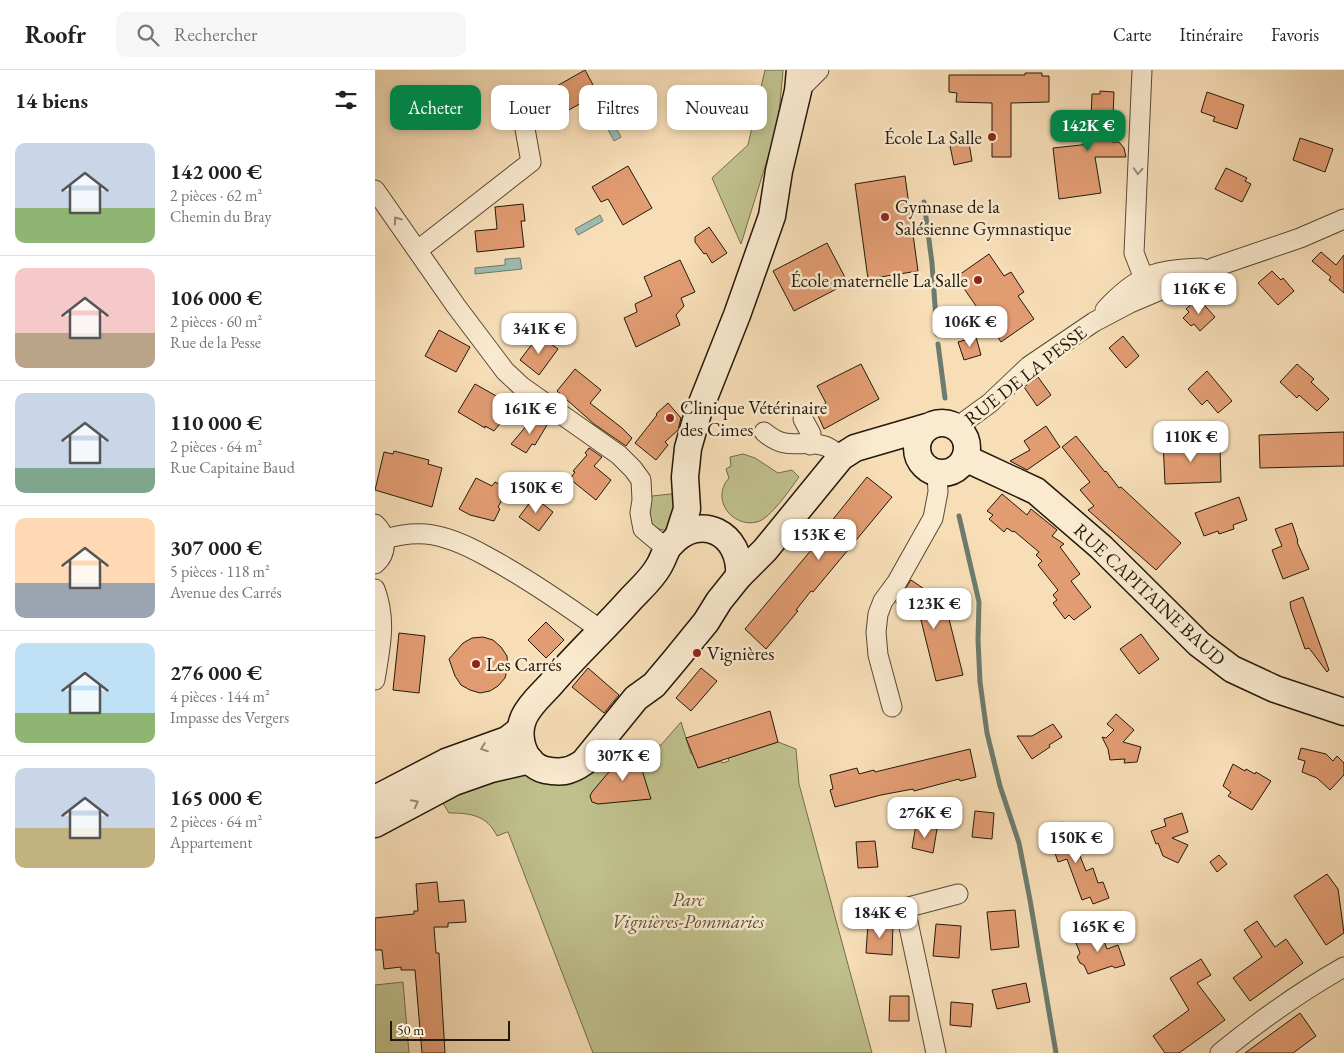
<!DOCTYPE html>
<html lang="fr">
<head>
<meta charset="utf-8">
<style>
	:root { --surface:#fff; --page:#f6f6f6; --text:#222; --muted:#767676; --line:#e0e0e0; --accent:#0b8043 }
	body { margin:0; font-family:"EB Garamond",serif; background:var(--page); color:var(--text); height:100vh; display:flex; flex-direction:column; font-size:19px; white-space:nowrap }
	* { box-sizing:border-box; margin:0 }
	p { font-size:16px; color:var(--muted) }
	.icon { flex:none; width:28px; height:28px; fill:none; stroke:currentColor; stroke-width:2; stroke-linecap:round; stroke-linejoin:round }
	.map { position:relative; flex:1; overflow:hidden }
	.sheet { display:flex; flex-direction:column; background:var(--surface); width:375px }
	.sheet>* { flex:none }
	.hud { position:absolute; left:15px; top:15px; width:475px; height:45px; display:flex; gap:10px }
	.scale { position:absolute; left:15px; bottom:12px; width:120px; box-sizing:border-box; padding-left:5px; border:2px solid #23190a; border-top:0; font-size:14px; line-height:18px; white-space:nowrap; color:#23190a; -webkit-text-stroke:4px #faead0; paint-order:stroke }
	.price { position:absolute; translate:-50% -42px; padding:0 11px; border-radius:10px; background:#fff; color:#222; font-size:16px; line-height:32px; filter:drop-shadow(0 1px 2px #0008) }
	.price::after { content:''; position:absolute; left:50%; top:30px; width:15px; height:11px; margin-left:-8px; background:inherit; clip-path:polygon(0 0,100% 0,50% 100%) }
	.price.on { background:var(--accent); color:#fff }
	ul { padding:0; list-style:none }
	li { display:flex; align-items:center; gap:15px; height:125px; padding:0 15px }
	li+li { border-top:1px solid var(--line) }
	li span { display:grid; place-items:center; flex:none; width:140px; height:100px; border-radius:10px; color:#555 }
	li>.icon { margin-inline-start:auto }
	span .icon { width:60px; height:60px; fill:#fffc; stroke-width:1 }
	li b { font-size:21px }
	h2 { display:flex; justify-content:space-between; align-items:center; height:60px; padding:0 15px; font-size:21px }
	.tag { padding:0 18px; border-radius:10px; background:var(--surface); box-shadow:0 2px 8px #0003; font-size:18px; line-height:45px }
	.tag.on { background:var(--accent); color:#fff }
	header { display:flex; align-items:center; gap:30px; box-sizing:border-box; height:70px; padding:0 25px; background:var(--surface); border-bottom:1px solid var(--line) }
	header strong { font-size:24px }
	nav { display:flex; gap:28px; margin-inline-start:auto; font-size:18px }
	.search { width:350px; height:45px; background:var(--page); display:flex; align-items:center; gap:12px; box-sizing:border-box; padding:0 18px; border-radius:10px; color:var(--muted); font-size:19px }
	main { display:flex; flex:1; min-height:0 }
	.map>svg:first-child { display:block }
	.green { fill:#bfc08c; stroke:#716c4b }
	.water { fill:#9dbcaf; stroke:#6c7b6d }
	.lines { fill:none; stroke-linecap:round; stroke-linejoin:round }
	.stream { stroke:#6c7b6d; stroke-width:5 }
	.building { fill:#e29c72; stroke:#23190a }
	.minor-casing { stroke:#584a35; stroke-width:21 }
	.secondary-casing { stroke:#23190a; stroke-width:29 }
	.minor { stroke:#faead0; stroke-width:19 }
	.secondary { stroke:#faead0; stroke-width:26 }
	.oneway { stroke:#998c77 }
	.poi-dot { fill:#8f2418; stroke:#faead0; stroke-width:2 }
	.labels { text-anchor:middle; stroke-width:5; stroke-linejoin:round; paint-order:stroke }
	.poi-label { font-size:19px; fill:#23190a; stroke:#faead0; text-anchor:start }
	.street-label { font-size:19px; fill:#23190a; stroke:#faead0 }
	.park-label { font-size:19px; font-style:italic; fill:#5a5338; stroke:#faead0 }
</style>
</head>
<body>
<header>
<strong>Roofr</strong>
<div class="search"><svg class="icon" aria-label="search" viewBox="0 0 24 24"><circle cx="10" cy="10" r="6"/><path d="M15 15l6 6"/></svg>Rechercher</div>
<nav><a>Carte</a><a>Itinéraire</a><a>Favoris</a></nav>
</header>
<main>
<section class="sheet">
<h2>14 biens<svg class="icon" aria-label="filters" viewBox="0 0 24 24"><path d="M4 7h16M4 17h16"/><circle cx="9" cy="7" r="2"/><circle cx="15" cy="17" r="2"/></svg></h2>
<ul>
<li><span style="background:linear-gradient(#c9d6e8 65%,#8fb573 0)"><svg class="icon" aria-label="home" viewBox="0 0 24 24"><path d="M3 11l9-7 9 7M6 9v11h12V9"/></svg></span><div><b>142 000 €</b><p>2 pièces · 62 m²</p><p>Chemin du Bray</p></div></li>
<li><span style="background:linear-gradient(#f6c9c9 65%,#b9a48a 0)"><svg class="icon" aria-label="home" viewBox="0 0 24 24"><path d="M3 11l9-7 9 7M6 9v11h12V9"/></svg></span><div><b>106 000 €</b><p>2 pièces · 60 m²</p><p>Rue de la Pesse</p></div></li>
<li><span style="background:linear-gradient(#c9d6e8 75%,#7fa58c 0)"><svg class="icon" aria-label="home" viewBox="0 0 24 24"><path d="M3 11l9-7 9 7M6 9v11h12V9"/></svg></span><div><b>110 000 €</b><p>2 pièces · 64 m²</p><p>Rue Capitaine Baud</p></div></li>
<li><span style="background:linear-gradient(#ffd9b3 65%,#9aa5b1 0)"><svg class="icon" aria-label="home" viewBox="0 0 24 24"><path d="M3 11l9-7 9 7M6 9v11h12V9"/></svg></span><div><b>307 000 €</b><p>5 pièces · 118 m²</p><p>Avenue des Carrés</p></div></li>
<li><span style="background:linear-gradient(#bfe0f5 70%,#8fb573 0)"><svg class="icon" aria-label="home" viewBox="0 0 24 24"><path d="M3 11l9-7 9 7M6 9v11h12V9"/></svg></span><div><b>276 000 €</b><p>4 pièces · 144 m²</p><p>Impasse des Vergers</p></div></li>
<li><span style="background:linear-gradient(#c9d6e8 60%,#c2b280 0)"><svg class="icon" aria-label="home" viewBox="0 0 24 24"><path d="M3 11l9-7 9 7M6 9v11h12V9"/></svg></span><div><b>165 000 €</b><p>2 pièces · 64 m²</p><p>Appartement</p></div></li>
</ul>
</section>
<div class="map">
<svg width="969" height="983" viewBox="0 0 969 983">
	<rect width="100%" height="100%" fill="#f7deb7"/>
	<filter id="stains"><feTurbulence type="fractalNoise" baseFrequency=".004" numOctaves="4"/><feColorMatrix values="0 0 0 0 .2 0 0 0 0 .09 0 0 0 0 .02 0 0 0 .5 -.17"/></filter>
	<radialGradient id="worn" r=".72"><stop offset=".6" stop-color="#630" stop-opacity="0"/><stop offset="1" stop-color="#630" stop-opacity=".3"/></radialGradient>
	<!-- green -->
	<g class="green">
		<polygon points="390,0 408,0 403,55 366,174 337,108 373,75"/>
		<path d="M368,384L380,388L403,403L417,400L424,407C416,418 395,449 382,452C357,458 335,429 354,408L351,399L356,396L355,387Z"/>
		<path d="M305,423L296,460C270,462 274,443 277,426Z"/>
		<path d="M306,652L316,684L318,683L323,698L346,691L347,693L354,691L353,688L403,672L421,679L424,714L497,983H218L133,762H132L122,766C112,745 95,743 74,743L66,730L147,702L163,708L239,667L259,683L286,675Z"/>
		<polygon points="28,912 34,983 0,983 0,915"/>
	</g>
	<!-- water -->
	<g class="water">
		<polygon points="228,34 246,67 239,71 221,37"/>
		<polygon points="225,145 228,151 203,165 200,159"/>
		<polygon points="145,188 147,199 100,204 100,198 130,195 130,189"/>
	</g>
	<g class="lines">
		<!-- stream -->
		<g class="stream">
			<polyline points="549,132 557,193 562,264"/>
			<polyline points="563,274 570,328"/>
			<polyline points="584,446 604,532 603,570 605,612 612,663 625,716 644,773 655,830 681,983"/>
		</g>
	</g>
	<!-- building -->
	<g class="building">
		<polygon points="210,0 223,24 179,48 166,25"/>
		<polygon points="650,3 667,3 667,6 674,6 674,32 636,33 636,87 617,87 617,33 581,32 582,23 574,22 574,5 650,5"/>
		<polygon points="725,21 739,22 737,72 744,72 749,78 751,87 720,87 726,123 684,129 678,78 715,74 717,24 725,24"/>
		<polygon points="832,22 869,35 862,59 838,51 840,47 826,42"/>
		<polygon points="925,68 958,79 950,102 918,90"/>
		<polygon points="594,73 597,91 579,95 575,76"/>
		<polygon points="253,96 277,138 248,155 233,129 226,132 217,117"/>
		<polygon points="851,98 872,108 870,111 876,114 867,132 840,119"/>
		<polygon points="530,106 543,201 493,209 480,114"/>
		<polygon points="148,134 150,151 146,151 149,177 102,182 100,161 122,159 120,137"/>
		<polygon points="334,157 352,183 337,193 331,183 329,184 320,172 320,167"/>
		<polygon points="452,173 473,213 419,241 398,201"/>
		<polygon points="946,182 961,195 969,185 969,223 954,210 956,207 937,191"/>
		<polygon points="614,184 629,206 636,202 649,222 643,226 659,249 626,272 581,207"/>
		<polygon points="305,190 320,222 306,228 309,236 301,245 305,255 261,277 249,248 262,242 260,234 277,226 269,207"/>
		<polygon points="897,201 906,210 908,208 919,221 903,235 883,213"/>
		<polygon points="823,228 840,247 825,261 819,254 816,256 808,248 814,242 811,239"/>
		<polygon points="64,260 95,277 81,302 50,286"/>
		<polygon points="164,265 183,279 164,305 145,290"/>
		<polygon points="748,266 764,286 751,298 734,278"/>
		<polygon points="601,267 606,285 589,290 583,272"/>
		<polygon points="486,294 504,329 449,359 440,339 451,333 442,316"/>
		<polygon points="922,294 939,309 936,312 954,329 942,341 924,325 922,328 905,312"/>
		<polygon points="200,299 226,320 215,333 247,358 257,368 251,376 219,354 182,321"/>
		<polygon points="832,301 857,331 843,343 832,330 827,335 813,319"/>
		<polygon points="663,307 676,325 662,336 649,317"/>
		<polygon points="100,314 139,336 119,361 110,356 110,358 83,342"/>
		<polygon points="293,333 306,348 303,360 290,372 293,375 281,390 260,373 282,345 281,344"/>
		<polygon points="159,347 172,355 160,375 157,374 151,383 136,374"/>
		<polygon points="671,356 685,377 652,400 635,391 655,380 649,371"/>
		<polygon points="969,362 969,396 885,398 884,365"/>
		<polygon points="701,366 730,402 731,401 744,418 746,417 806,473 781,500 713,440 719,436 705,420 715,412 687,377"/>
		<polygon points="819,370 819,378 845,377 846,412 790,414 788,371"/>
		<polygon points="214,378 227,387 219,396 236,410 221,430 195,409 200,402 198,401 212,385 210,383"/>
		<polygon points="19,381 54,390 53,394 67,398 57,437 0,420 9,382 18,384"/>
		<polygon points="492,407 517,427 438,522 436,521 421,540 423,541 391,579 370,559 453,460 451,458"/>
		<polygon points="101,408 117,416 120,412 133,419 123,437 125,439 119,451 95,445 84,439"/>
		<polygon points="627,424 652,445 656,439 682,460 677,466 689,474 685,477 705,504 696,511 716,537 699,550 694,545 690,549 678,533 682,530 678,525 683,520 663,495 667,491 661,485 664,482 639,461 638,462 632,458 629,462 614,449 618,445 612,441"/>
		<polygon points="159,427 178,442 164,461 144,447"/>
		<polygon points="864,427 872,450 858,455 859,459 844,464 843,461 829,466 820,443"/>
		<polygon points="917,453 923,471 922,472 934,499 908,509 897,480 907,476 900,459"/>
		<polygon points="536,510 570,533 588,605 561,611 546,550 521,533"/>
		<polygon points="928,527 954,600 952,602 934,578 930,579 916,539 915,532"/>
		<polygon points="171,552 189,570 171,588 153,570"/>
		<polygon points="24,563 50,566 44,623 18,620"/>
		<polygon points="766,564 784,589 764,604 745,579"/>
		<polygon points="108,567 118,570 126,577 132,586 133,597 130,608 123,616 115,621 105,623 95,620 86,615 80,606 74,589 88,573 97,568"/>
		<polygon points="213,598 244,625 229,643 197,617"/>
		<polygon points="326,598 342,611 316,641 301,628"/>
		<polygon points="395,641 403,672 323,698 311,668"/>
		<polygon points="741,644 759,660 748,672 766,677 762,692 749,693 750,689 735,690 733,679 727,667 731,668 739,660 732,654"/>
		<polygon points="678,654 687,667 674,675 675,677 657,689 642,666 657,666"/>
		<polygon points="252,678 263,687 276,729 223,734 217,732 215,726 217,722 244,690 243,689"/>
		<polygon points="926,678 951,684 958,691 962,686 969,693 969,705 955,720 942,708 927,702 930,691 923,689"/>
		<polygon points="595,679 601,707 585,711 584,709 539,721 538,719 506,725 460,737 455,720 458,719 455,705 482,698 484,704 499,700 500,702"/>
		<polygon points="858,694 870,701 871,699 880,704 881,702 896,711 877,740 853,726 856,722 848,716"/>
		<polygon points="600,741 619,743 617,769 597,767"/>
		<polygon points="807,743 813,762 797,768 813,775 803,793 788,786 783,773 781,774 776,761 791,756 789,749"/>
		<polygon points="688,752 690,757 693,756 711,801 718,798 723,813 728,812 734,828 718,834 715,827 707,830 692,789 683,792 679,780 681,773 667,766 676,762 674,757"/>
		<polygon points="541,755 562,759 558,783 537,778"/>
		<polygon points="500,771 503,797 483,798 481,772"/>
		<polygon points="844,785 852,794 842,802 835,792"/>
		<polygon points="952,804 963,819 969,863 951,875 919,826"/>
		<polygon points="62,812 64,832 89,830 91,852 73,853 73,857 59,857 61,883 64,883 70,983 47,983 40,900 26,900 26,897 9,899 7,880 0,880 0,848 39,844 39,841 43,841 41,814"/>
		<polygon points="640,840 644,877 616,880 612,842"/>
		<polygon points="882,851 900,877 911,869 928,893 875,931 858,908 887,887 869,860"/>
		<polygon points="493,853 518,854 517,885 491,883"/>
		<polygon points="561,854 586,856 584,888 558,886"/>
		<polygon points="724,858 732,879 743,875 750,895 740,898 737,896 713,904 709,895 705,893 702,887 705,883 701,873 711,870 709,863"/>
		<polygon points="826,889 836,905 822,913 850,950 804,983 790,983 778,966 814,940 795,908"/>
		<polygon points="651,913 655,932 622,939 617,920"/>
		<polygon points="515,926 534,926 534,951 514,951"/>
		<polygon points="576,932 598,934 596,957 575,955"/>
		<polygon points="925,943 941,966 918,983 870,983"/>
	</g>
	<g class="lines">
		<defs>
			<g id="minor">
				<polyline points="767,0 759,183 775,224"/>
				<polyline points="423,21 444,0"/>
				<polyline points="0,120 81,236 130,301 146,316 244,385 258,399 266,410 267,430 265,443 268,459 292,479"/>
				<polyline points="43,180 156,92 146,37"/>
				<path d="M730,240C762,205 780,200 826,198"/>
				<polyline points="428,349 436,364 435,375"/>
				<polyline points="582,357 615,333 654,296 719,252 755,233 840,197 925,168 969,149"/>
				<path d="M389,362C414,383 425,368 450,376C456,378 461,383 466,387"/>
				<path d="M0,454C12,465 13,483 0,494"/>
				<path d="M10,469C23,465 37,463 51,464C72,466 93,476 111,486C150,507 185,531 220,556"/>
				<path d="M0,519C12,551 5,578 0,610"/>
				<polyline points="517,637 503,585 501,562 503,544 508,531 522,512 558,448 563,422 562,403"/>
				<polyline points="561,983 530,838 583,824"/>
				<path d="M845,983C884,951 925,922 969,897"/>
			</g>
			<g id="secondary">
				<circle cx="567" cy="378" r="25"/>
				<polyline points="590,388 661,421 726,477 824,574 857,599 900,619 969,642"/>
				<polyline points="303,467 312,439 310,407 313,378 323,343 362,245 397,146 404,101 423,21 425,0"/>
				<path d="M296,474C325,442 367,463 364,506"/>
				<path d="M292,479C289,485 287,491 284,496C277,509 264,520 254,531C229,559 201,585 176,614C167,624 155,634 149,647C141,665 147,694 170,700C186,703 195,702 209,692L261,628L279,615L300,590L331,552L344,531L364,506L390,480L466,387L480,378L552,357"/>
				<polyline points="0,729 71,692 132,670 145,660"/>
				<polyline points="0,754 79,712 116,699 155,690"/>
			</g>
		</defs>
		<!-- minor casing -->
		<use href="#minor" class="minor-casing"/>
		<!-- secondary casing -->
		<use href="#secondary" class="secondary-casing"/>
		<!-- minor -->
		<use href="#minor" class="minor"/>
		<!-- secondary -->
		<use href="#secondary" class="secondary"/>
	</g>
	<!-- one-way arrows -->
	<defs><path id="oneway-chevron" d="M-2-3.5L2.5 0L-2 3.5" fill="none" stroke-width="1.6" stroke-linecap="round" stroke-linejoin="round" transform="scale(1.25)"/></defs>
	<g class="oneway">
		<use href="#oneway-chevron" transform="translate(763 101) rotate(93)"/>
		<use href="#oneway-chevron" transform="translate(22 150) rotate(-125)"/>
		<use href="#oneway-chevron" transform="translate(109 678) rotate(160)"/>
		<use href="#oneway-chevron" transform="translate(40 733) rotate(-28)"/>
	</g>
	<!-- markers -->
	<g class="poi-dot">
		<circle cx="617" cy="67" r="5"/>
		<circle cx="510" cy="147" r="5"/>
		<circle cx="603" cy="210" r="5"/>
		<circle cx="295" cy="348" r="5"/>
		<circle cx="322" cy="583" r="5"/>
		<circle cx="101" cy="594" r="5"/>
	</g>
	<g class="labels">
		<!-- poi labels -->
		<g class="poi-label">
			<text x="607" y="74" text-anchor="end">École La Salle</text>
			<text x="520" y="143">Gymnase de la<tspan x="520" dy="22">Salésienne Gymnastique</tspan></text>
			<text x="593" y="217" text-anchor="end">École maternelle La Salle</text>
			<text x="305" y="344">Clinique Vétérinaire<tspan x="305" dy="22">des Cimes</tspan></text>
			<text x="332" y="590">Vignières</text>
			<text x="111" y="601">Les Carrés</text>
		</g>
		<!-- street labels -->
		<g class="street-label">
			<text transform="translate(650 305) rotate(-38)" y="7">RUE DE LA PESSE</text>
			<text transform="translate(775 524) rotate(43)" y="7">RUE CAPITAINE BAUD</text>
		</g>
		<!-- park labels -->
		<g class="park-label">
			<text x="313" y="836">Parc<tspan x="313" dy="22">Vignières-Pommaries</tspan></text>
		</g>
	</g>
	<rect width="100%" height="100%" filter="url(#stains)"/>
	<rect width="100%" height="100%" fill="url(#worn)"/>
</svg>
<div class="scale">50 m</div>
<b class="price on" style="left:713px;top:82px">142K €</b>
<b class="price" style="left:824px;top:245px">116K €</b>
<b class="price" style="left:595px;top:278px">106K €</b>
<b class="price" style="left:164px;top:285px">341K €</b>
<b class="price" style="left:155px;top:365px">161K €</b>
<b class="price" style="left:816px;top:393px">110K €</b>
<b class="price" style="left:161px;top:444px">150K €</b>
<b class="price" style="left:444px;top:491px">153K €</b>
<b class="price" style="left:559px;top:560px">123K €</b>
<b class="price" style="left:248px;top:712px">307K €</b>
<b class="price" style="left:550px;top:769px">276K €</b>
<b class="price" style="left:701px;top:794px">150K €</b>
<b class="price" style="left:505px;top:869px">184K €</b>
<b class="price" style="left:723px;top:883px">165K €</b>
<div class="hud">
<a class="tag on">Acheter</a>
<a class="tag">Louer</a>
<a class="tag">Filtres</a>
<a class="tag">Nouveau</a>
</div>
</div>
</main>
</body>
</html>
